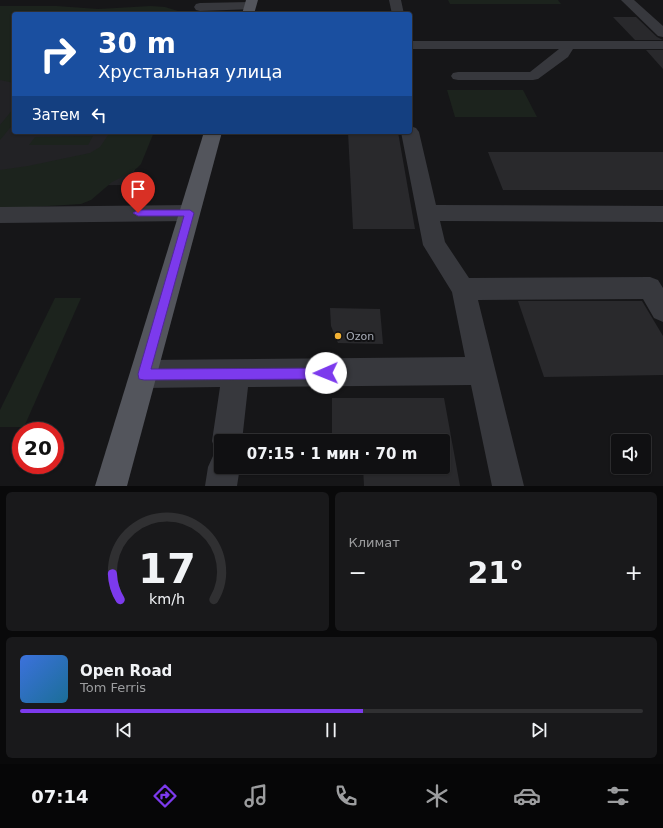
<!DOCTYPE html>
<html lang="ru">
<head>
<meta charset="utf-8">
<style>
	:root { --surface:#101012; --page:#19191b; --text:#f1f3f6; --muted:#9c9d9f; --line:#303032; --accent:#7c3aed }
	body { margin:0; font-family:"DejaVu Sans",sans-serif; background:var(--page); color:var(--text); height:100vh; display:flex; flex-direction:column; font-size:15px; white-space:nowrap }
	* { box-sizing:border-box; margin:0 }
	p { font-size:13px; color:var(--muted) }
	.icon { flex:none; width:22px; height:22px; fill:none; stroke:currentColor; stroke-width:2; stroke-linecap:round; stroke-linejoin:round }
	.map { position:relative; height:486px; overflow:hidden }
	.sheet { display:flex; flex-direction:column; gap:6px; padding:6px; background:#09090a; flex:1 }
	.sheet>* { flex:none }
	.top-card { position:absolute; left:12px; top:12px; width:400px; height:122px; border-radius:4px; box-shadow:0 1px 3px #0004,0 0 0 1px var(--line); background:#1a4fa0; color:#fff; overflow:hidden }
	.buttons { position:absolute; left:611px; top:434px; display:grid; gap:8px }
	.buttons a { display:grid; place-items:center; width:40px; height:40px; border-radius:4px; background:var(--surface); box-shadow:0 1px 3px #0004,0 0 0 1px var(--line); font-size:20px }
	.speed { position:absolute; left:12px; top:422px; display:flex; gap:8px; font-size:20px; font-weight:700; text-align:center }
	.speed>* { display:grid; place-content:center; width:52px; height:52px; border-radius:50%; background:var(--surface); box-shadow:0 1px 3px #0004,0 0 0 1px var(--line); line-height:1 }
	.speed .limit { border:6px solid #d22; background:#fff; color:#111 }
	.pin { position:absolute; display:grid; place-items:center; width:34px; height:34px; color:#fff; margin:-41px -17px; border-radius:50% 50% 50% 0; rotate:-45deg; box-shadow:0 0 4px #0007 }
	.pin .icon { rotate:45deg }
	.me { position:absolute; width:44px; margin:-22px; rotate:269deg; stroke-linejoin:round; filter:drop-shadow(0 0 3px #0008) }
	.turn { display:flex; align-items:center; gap:14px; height:84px; padding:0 20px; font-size:18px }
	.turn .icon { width:52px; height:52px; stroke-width:2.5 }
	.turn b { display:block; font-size:28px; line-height:34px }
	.then { display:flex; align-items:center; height:38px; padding:0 20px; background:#0003; gap:8px; font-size:15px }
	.big { font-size:30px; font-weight:600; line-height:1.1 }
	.sheet .tile { flex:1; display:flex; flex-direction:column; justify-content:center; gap:6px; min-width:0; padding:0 14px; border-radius:6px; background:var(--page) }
	.sheet .dial { align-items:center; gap:0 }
	.dial svg { height:104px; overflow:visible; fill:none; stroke:var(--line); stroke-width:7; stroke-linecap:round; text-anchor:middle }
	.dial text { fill:var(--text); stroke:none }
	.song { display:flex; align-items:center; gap:12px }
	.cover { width:48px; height:48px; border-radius:6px; background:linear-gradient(135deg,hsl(220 70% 55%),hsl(200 70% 35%)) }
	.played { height:4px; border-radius:2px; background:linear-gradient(90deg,var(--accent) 55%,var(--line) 55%) }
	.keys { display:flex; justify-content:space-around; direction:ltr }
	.heat { display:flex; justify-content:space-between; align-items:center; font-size:22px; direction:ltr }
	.sheet .tiles { flex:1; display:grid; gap:6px; grid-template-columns:1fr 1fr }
	.tile:last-child { grid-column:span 2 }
	.trip { position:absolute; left:214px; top:434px; width:236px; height:40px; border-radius:4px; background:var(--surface); box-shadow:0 1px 3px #0004,0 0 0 1px var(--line); font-weight:600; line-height:40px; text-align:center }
	.menu { display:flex; height:64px; justify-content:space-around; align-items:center; background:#060607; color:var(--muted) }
	.menu .icon { width:28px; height:28px }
	.menu .current { color:var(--accent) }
	.menu b { font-size:18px; color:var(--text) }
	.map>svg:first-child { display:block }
</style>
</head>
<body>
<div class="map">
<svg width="663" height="486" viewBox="0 0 663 486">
	<rect width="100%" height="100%" fill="#161618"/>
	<!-- built -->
	<polygon fill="#222225" points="0,15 14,15 14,132 152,132 128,185 0,186"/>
	<!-- green -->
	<g fill="#1c231d">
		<polygon points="448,0 558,0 561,4 450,4"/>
		<polygon points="0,6 57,6 98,9 151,6 165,7 178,11 201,11 206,14 14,14 14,83 0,80"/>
		<polygon points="447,90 523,90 537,117 455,117"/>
		<polygon points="14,108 14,123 0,140 0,125"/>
		<polygon points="110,132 154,132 141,164 137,168 130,173 112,182 91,200 81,204 0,209 0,170 28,166 90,153 100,147"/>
		<polygon points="93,136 88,145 29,145 35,137"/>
		<polygon points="55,298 81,298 24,427 0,427 0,410"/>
	</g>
	<!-- building -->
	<g fill="#29292c">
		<polygon points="613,17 636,17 657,37 663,40 635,40"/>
		<polygon points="646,50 663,50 663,69"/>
		<polygon points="348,132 398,132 415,229 353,229"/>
		<polygon points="488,152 663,152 663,190 503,190"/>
		<polygon points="518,301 642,301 663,336 663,375 544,377"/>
		<polygon points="330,308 380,309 383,344 338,343 331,326"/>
		<polygon points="332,398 444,398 460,486 364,486 363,467 443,467 443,441 332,441"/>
	</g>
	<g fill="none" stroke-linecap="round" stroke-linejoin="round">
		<!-- minor -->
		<g fill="#37383d" fill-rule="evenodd">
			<polygon points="389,0 401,0 404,14 392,14"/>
			<polygon points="621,0 634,0 663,26 663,37 658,36"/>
			<polygon points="250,2 254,3 256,6 254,9 200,11 196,10 194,7 196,4 200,3"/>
			<polygon points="410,41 663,41 663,49 573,49 568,57 538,79 533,80 458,80 453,79 451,76 453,73 458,72 530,72 559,49 410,49"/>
			<polygon points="410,126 416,128 419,132 436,205 663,206 663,222 440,221 445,242 469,278 650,277 658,280 663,288 663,322 654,318 643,299 478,300 524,486 492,486 471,385 248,387 242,441 221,441 221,467 240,467 237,486 205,486 208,467 213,456 219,453 216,452 212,441 220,387 144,388 134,384 130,374 134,364 144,360 465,357 452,292 423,245 401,132 410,132"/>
			<polygon points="190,205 197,207 200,213 197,219 190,221 0,223 0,207"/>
		</g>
		<!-- major -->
		<g fill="#53555c" fill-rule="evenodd">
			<polygon points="246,0 258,0 254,14 242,14"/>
			<polygon points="204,132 222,132 127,486 95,486"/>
		</g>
	</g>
	<!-- route -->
	<polygon fill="#7c3aed" stroke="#51269a" points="138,210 190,210 194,213 151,369 326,368 330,369 332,373 330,377 326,379 144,380 139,379 138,374 184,216 138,216 133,213"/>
	<!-- markers -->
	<circle fill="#f2b134" stroke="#111113" stroke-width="1.5" cx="338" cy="336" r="4"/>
	<g text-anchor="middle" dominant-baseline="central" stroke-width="4" stroke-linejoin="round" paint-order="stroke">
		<!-- poi labels -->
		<g font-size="11" fill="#a8adb8" stroke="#111113" text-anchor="start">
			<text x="346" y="336">Ozon</text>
		</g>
	</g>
</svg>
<div class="buttons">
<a><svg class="icon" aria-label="sound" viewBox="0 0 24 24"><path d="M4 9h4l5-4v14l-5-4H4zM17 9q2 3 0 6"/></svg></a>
</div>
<div class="speed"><div class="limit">20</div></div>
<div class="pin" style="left:138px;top:213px;background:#d93025"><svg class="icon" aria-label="arrive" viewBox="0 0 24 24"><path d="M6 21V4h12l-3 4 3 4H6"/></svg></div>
<svg class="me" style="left:326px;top:373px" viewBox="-20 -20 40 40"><circle r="19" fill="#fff"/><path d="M0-13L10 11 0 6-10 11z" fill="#7c3aed"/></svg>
<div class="trip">07:15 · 1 мин · 70 m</div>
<div class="top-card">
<div class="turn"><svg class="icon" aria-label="right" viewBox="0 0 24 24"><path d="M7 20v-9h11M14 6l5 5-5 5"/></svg><div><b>30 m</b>Хрустальная улица</div></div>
<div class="then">Затем<svg class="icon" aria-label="left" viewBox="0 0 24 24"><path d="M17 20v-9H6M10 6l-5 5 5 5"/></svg></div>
</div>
</div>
<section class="sheet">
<div class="tiles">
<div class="tile dial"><svg viewBox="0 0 100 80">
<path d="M14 69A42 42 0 1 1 86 69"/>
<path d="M14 69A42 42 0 0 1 8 49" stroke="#7c3aed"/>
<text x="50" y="56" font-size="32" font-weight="700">17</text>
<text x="50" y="72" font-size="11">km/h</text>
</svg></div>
<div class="tile"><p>Климат</p>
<div class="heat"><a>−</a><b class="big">21°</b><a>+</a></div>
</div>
<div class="tile">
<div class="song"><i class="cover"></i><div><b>Open Road</b><p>Tom Ferris</p></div></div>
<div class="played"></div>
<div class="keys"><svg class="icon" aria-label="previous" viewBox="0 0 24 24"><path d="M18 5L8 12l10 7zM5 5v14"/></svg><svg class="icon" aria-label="pause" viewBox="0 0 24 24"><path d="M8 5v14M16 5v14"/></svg><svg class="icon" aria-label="next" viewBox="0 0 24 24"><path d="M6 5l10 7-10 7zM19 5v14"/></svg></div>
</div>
</div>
</section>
<nav class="menu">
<b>07:14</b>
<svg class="icon current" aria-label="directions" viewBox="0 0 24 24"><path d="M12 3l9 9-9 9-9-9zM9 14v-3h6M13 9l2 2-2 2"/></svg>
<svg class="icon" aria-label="music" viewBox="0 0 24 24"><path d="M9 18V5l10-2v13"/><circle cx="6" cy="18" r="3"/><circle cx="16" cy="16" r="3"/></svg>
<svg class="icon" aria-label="phone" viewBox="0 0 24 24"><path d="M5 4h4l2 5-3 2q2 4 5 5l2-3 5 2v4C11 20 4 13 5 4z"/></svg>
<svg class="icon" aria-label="climate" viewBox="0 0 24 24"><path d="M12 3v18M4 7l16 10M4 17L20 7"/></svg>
<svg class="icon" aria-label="car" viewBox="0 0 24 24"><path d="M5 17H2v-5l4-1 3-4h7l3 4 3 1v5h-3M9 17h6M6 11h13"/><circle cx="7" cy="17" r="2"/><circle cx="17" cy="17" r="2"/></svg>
<svg class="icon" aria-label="filters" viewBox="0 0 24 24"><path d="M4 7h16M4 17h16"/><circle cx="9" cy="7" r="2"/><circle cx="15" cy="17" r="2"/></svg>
</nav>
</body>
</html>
